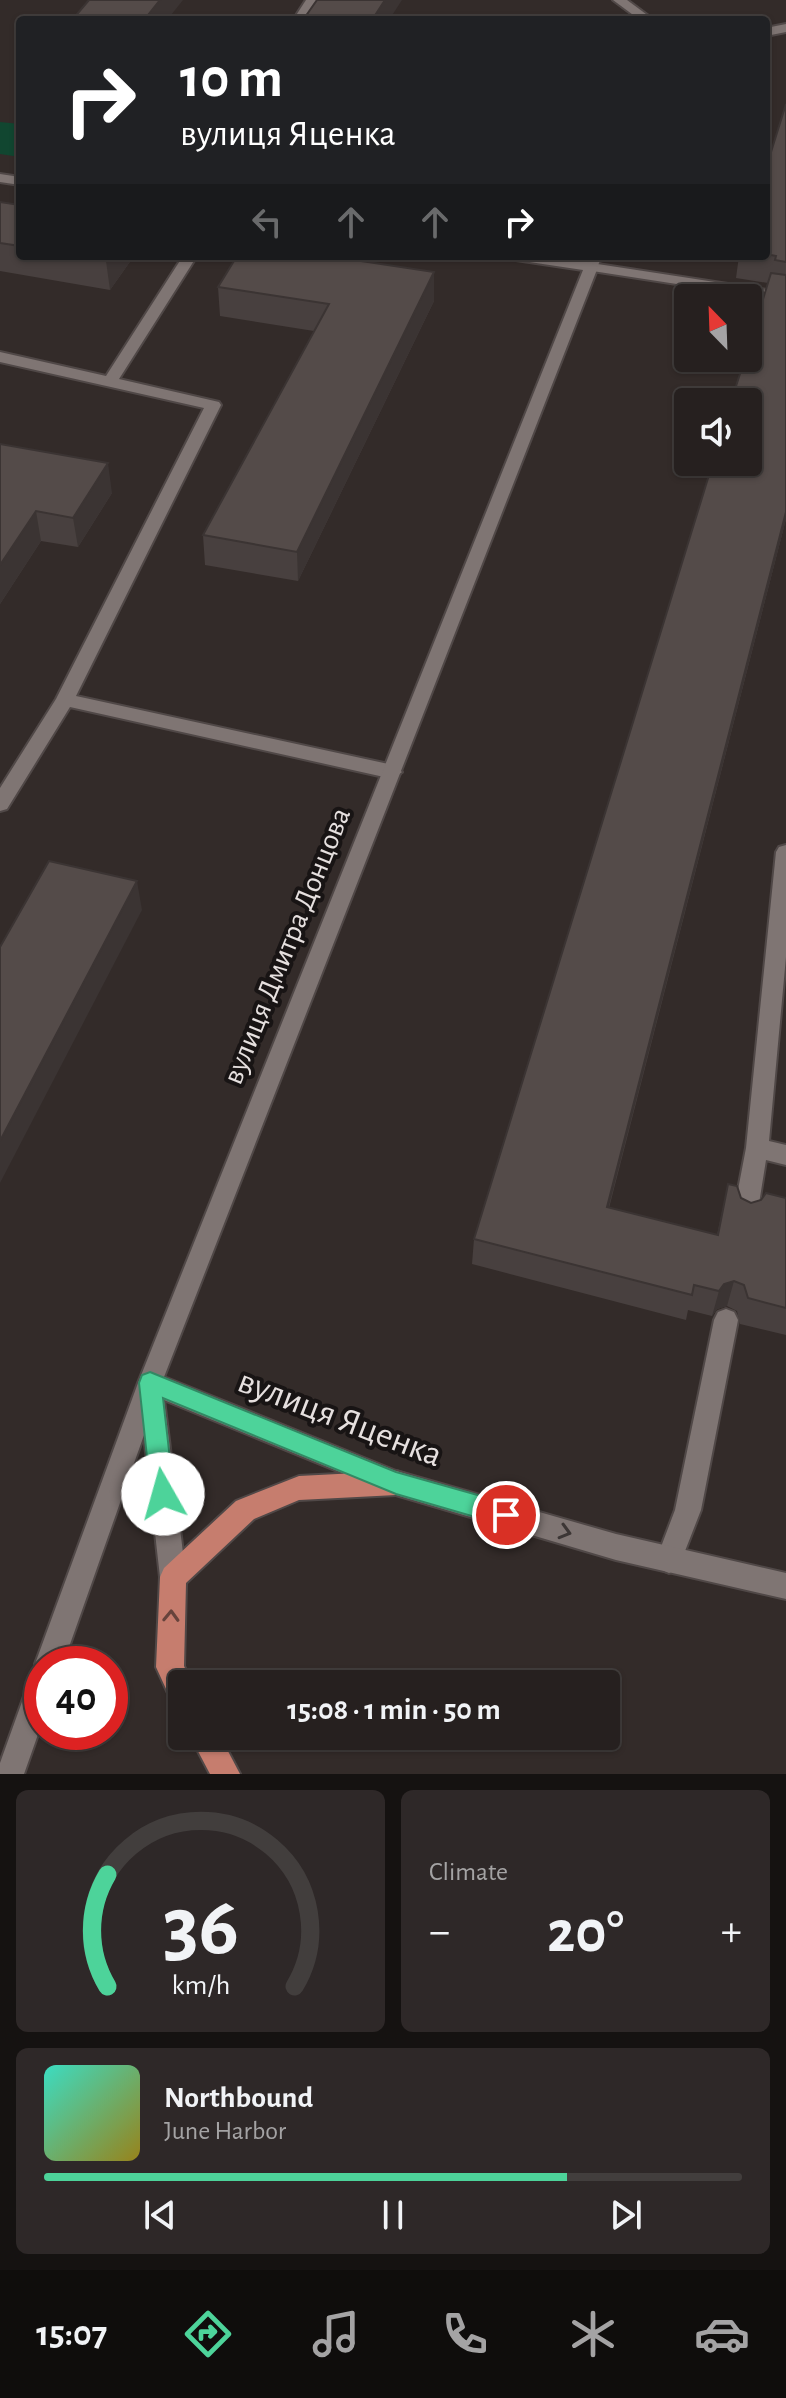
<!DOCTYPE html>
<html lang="en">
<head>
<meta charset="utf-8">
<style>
	:root { --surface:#26201f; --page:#2e2828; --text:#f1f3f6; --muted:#a4a3a4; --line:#423e3d; --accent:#4dd39a }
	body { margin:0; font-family:"Alegreya Sans",sans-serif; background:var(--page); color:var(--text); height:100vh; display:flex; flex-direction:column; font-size:30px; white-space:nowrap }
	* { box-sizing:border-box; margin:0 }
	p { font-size:26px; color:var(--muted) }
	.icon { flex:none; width:44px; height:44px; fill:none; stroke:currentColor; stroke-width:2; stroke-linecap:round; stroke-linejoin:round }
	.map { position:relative; height:1774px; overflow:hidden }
	.drawer { display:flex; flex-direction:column; gap:16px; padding:16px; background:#151211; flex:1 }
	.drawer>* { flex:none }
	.hud { position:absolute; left:16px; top:16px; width:754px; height:244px; border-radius:8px; box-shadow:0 2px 6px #0004,0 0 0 2px var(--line); background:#202124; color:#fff; overflow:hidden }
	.needle { width:52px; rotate:337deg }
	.fabs { position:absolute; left:674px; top:284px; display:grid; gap:16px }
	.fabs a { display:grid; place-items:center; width:88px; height:88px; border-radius:8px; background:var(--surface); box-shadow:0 2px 6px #0004,0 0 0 2px var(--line); font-size:40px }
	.speed { position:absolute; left:24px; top:1646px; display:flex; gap:16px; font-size:40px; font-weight:700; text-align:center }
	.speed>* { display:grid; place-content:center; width:104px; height:104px; border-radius:50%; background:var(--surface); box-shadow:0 2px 6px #0004,0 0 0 2px var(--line); line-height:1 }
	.speed .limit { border:12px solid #d22; background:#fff; color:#111 }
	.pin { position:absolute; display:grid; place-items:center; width:68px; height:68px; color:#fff; margin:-34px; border:4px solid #fff; border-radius:50%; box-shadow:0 2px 8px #0007 }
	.me { position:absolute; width:88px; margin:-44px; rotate:353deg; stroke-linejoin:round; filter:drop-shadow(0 0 6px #0008) }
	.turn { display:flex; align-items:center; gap:28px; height:168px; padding:0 32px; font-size:36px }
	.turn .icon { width:104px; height:104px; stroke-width:2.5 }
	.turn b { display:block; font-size:56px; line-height:68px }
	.lanes { display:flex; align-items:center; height:76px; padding:0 32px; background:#0003; justify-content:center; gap:40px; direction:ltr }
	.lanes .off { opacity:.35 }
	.big { font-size:60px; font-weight:700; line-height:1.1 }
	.drawer .tile { flex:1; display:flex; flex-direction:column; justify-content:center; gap:12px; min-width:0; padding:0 28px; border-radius:12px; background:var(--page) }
	.drawer .dial { align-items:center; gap:0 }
	.dial svg { height:208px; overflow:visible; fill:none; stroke:var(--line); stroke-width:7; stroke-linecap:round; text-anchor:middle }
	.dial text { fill:var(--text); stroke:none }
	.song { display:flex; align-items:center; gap:24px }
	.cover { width:96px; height:96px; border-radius:12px; background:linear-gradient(135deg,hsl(170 70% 55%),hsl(50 70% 35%)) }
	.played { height:8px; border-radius:4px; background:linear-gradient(90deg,var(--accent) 75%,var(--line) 75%) }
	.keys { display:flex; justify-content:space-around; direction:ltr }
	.heat { display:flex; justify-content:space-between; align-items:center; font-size:44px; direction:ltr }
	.drawer .tiles { flex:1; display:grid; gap:16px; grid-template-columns:1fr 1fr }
	.tile:last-child { grid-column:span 2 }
	.trip { position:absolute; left:168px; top:1670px; width:452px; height:80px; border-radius:8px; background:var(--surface); box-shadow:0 2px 6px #0004,0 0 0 2px var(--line); font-weight:700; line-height:80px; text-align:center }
	.dock { display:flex; height:128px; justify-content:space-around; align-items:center; background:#0f0d0c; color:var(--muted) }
	.dock .icon { width:56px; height:56px }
	.dock .current { color:var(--accent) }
	.dock b { font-size:36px; color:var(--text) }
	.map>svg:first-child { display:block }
</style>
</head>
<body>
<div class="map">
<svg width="786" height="1774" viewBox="0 0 786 1774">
	<rect width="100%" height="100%" fill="#332b29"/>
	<!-- green -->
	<polygon fill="#114630" points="0,122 20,124 20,157 0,154"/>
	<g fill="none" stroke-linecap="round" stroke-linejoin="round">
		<!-- service casing -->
		<g stroke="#504847" stroke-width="4">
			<g id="service">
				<polygon points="306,0 318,0 305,20 293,20"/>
				<polygon points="183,256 197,256 119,379 219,402 221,405 76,696 393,765 402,772 393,779 70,707 7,809 0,811 0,788 56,699 204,408 0,362 0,352 106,376"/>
				<polygon points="591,263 786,293 786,301 586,270 586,264"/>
				<polygon points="786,845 786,957 769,1141 786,1145 786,1165 766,1160 757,1216 753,1223 745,1226 737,1223 733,1216 746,1148 776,852 779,847"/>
				<polygon points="726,1309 734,1312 738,1320 701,1510 678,1569 669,1573 660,1569 656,1560 675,1510 714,1320 718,1312"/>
			</g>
		</g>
		<!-- minor casing -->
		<g stroke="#504847" stroke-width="4">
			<g id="minor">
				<polygon points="613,0 627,0 654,20 640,20"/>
				<polygon points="786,24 786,32 766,36 766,28"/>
				<polygon points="588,256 602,256 596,270 586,270 584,267"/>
			</g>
		</g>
		<!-- tertiary casing -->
		<g stroke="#504847" stroke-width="4">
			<g id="tertiary">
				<polygon points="0,174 20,177 20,185 0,182"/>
				<path d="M509,256C531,256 581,254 598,267L164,1377L396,1471L616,1534L786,1573V1599L616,1560L396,1495L164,1400L186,1577L182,1586L173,1590L164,1586L160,1577L144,1435L63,1664H42V1723L24,1774H0V1763L32,1674L39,1672L35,1664L138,1383L583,270L516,260Z"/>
			</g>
		</g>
		<!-- primary casing -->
		<g stroke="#504847" stroke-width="4">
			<g id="primary">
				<polygon points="396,1471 405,1474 409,1483 405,1492 396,1495 299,1500 254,1519 186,1583 184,1666 192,1684 182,1684 182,1706 172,1702 156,1667 160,1577 164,1568 236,1501 299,1476"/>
				<polygon points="190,1736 220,1736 240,1774 210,1774"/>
			</g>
		</g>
		<!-- service -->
		<use href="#service" fill="#7f7573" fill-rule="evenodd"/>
		<!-- minor -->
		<use href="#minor" fill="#7f7573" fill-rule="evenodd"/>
		<!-- tertiary -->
		<use href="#tertiary" fill="#7f7573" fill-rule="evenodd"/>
		<!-- primary -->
		<use href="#primary" fill="#c67d6e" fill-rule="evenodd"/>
	</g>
	<!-- wall -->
	<g fill="#48403f">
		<polygon points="786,104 786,519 609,1208 717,1235 728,1184 741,1198 751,1203 786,1198 786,1335 740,1324 737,1311 727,1306 717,1309 712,1316 688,1310 686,1320 472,1264 474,1239 768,283 736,278 739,256 766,256 766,168"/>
		<polygon points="0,202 20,205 20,256 134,256 110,290 0,271"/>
		<polygon points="434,272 434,301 298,581 205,565 203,535 314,331 220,316 218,287"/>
		<polygon points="0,444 112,493 78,547 41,541 0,604"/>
	</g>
	<!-- shaded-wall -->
	<g fill="#3b3433">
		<polygon points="160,0 183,0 167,20 144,20"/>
		<polygon points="385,0 402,0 389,20 372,20"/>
		<polygon points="110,256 134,256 110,290 106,261"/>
		<polygon points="434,272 434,301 298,581 297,552"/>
		<polygon points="108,463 112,493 78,547 73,518"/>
		<polygon points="36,511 41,541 0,604 0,565"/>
		<polygon points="786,512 786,519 602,1233 607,1207"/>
		<polygon points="137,881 142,910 0,1183 0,1141"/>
		<polygon points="734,1281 727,1306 717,1309 712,1316 719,1291 724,1284"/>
	</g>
	<!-- building -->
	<g fill="#544b49" stroke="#3b3433" stroke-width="2">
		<polygon points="89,0 160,0 144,20 72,20"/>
		<polygon points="317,0 385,0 372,20 303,20"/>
		<polygon points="786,104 786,262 775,260 776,256 766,254 766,168"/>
		<polygon points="0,202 20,205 20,246 0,243"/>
		<polygon points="77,256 110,256 106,261"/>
		<polygon points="237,256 328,256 434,272 297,552 203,535 329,304 218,287"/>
		<polygon points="771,273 786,275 786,512 607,1207 718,1235 728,1184 737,1186 741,1198 751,1203 761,1200 766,1193 786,1198 786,1308 748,1298 744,1285 734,1281 724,1284 719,1291 694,1285 692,1295 474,1239 713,462 748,462 748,402 731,402 745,358 748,358 748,348"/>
		<polygon points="0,444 108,463 73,518 36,511 0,565"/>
		<polygon points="49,861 137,881 0,1141 0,947"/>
	</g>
	<!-- one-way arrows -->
	<defs><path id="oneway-chevron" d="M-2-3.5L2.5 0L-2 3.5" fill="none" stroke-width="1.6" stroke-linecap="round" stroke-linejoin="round" transform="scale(2)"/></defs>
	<use stroke="#3c3635" href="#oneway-chevron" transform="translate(565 1532) rotate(16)"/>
	<use stroke="#66433c" href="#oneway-chevron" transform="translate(171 1616) rotate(-88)"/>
	<!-- route -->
	<polygon fill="#4dd39a" stroke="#328964" stroke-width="2" points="150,1372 396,1472 506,1503 514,1507 518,1515 514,1523 506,1526 396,1494 163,1398 174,1494 171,1502 163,1505 155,1502 151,1494 139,1383 142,1375"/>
	<g text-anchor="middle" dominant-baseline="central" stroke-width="8" stroke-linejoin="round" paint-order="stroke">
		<!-- street labels -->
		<g font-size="30" fill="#e6e0df" stroke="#181414">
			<text transform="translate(287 946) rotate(-68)">вулиця Дмитра Донцова</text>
		</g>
		<!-- near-street labels -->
		<g font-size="36" fill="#e6e0df" stroke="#181414">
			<text transform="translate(340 1418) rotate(21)">вулиця Яценка</text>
		</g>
	</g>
</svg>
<div class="fabs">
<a><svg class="needle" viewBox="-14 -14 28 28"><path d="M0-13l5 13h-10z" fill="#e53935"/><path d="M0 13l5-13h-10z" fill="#a4a3a4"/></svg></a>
<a><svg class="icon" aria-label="sound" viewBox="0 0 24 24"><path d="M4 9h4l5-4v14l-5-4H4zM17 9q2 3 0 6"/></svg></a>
</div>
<div class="speed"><div class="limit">40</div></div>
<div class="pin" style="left:506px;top:1515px;background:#d93025"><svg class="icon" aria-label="arrive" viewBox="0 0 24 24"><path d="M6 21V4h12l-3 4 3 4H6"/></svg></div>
<svg class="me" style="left:163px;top:1494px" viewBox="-20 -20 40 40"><circle r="19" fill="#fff"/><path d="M0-13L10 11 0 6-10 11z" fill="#4dd39a"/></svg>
<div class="trip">15:08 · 1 min · 50 m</div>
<div class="hud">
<div class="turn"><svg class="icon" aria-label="right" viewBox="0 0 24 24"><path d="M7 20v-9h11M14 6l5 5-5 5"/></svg><div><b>10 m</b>вулиця Яценка</div></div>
<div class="lanes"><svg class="icon off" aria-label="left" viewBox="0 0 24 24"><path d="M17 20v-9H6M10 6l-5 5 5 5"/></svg><svg class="icon off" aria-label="ahead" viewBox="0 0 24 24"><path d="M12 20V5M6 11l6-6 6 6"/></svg><svg class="icon off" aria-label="ahead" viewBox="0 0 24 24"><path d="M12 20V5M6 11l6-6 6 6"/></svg><svg class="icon" aria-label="right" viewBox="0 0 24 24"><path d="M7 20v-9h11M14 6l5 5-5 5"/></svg></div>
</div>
</div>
<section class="drawer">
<div class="tiles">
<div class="tile dial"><svg viewBox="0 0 100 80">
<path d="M14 69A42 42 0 1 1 86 69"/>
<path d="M14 69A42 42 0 0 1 14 26" stroke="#4dd39a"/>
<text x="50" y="56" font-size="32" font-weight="700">36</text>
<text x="50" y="72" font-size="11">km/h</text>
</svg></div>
<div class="tile"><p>Climate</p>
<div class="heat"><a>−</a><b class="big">20°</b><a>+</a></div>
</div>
<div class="tile">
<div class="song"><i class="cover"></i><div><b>Northbound</b><p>June Harbor</p></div></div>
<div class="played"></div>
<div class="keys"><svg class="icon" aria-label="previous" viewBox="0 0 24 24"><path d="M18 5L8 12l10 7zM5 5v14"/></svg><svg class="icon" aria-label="pause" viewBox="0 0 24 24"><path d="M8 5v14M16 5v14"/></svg><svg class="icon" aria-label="next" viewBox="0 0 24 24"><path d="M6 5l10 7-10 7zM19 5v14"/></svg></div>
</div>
</div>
</section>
<nav class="dock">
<b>15:07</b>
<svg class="icon current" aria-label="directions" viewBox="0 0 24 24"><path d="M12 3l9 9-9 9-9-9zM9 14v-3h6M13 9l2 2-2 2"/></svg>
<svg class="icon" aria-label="music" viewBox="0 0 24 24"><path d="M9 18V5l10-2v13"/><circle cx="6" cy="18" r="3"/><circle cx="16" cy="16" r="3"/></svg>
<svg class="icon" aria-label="phone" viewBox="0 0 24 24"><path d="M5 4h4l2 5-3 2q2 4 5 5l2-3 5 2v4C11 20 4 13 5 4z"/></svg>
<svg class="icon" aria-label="climate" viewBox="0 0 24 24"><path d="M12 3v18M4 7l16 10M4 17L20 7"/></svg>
<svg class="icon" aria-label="car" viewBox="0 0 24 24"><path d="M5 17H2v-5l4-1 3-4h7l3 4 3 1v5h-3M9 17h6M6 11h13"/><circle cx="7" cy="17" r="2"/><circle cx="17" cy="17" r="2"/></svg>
</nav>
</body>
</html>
